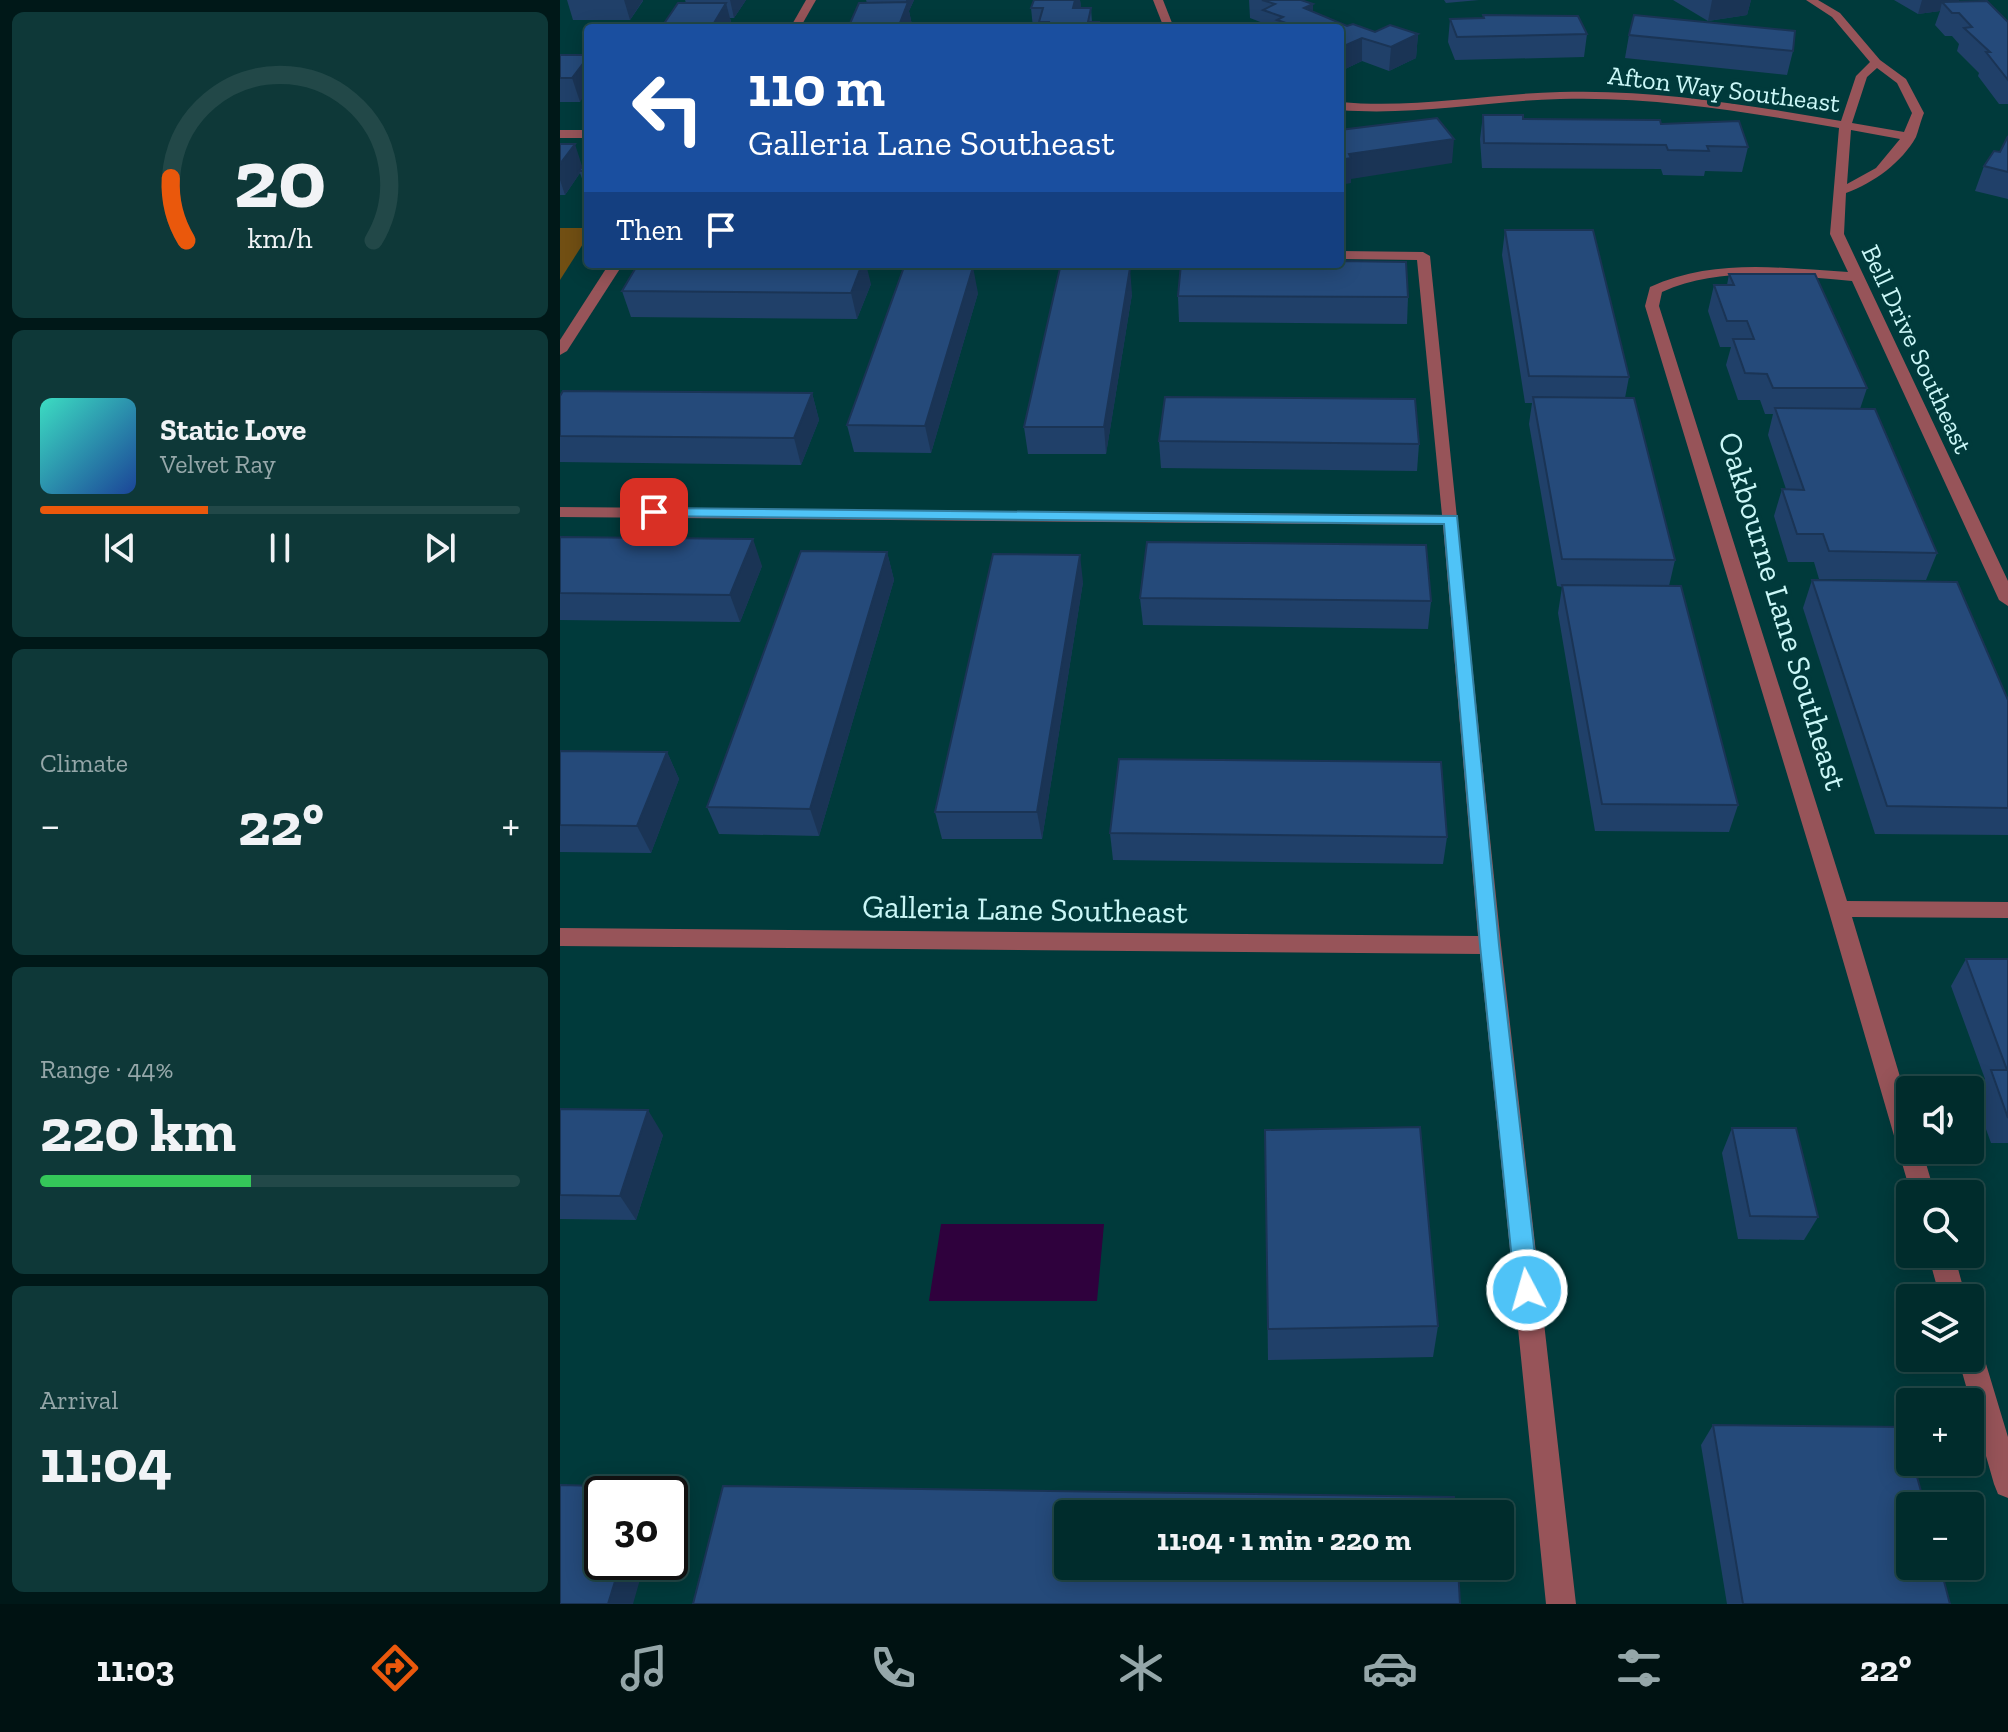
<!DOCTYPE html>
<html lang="en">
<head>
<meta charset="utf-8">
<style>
	:root { --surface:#002c2c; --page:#0e3838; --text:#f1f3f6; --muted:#95a7a9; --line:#224848; --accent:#ea580c }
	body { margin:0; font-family:"Zilla Slab",serif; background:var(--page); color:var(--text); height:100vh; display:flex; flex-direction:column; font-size:30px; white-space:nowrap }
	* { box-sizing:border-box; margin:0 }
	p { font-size:26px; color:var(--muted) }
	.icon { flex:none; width:44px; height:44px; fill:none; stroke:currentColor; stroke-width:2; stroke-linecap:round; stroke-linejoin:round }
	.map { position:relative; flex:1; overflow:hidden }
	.side { display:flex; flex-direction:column; gap:12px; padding:12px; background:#001818; width:560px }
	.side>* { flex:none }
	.top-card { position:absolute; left:24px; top:24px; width:760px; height:244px; border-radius:8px; box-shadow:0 4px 20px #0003,0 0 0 2px var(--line); background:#1a4fa0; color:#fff; overflow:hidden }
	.buttons { position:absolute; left:1336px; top:1076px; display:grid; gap:16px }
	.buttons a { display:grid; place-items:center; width:88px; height:88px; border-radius:8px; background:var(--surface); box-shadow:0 4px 20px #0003,0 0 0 2px var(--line); font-size:40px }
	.speed { position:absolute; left:24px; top:1476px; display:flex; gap:16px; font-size:40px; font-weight:700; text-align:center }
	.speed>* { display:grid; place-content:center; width:104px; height:104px; border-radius:50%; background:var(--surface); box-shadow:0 4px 20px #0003,0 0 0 2px var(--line); line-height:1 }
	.speed .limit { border:4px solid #111; border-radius:12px; background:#fff; color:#111 }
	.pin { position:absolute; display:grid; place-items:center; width:68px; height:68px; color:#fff; margin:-34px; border-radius:16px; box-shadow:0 4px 12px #0006 }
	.me { position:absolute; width:88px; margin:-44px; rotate:354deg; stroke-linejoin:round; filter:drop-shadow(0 0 6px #0008) }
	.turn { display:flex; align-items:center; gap:28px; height:168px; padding:0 32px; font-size:36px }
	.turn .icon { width:104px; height:104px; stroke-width:2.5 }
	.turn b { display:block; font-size:56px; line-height:68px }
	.then { display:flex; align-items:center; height:76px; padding:0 32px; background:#0003; gap:16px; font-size:30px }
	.big { font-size:60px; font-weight:800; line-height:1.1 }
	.side .tile { flex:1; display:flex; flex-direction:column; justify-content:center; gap:12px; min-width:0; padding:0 28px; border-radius:12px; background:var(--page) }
	.side .dial { align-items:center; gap:0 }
	.dial svg { height:208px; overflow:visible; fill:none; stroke:var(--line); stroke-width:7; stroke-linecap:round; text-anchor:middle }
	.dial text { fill:var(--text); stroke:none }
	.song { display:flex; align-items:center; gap:24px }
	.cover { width:96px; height:96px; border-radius:12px; background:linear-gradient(135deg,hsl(170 70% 55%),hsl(220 70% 35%)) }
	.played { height:8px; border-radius:4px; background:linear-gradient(90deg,var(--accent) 35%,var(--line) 35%) }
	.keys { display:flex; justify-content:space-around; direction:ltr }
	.heat { display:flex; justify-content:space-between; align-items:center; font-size:44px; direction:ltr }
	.charge { height:12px; border-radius:6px; background:linear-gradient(90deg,#34c759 44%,var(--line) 0) }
	.trip { position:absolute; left:494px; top:1500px; width:460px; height:80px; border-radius:8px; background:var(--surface); box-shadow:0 4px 20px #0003,0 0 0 2px var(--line); font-weight:800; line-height:80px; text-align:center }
	.tabs { display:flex; height:128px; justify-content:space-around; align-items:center; background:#001212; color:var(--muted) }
	.tabs .icon { width:56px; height:56px }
	.tabs .current { color:var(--accent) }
	.tabs b { font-size:36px; color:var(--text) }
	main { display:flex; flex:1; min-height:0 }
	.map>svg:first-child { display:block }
</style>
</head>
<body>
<main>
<section class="side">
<div class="tile dial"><svg viewBox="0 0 100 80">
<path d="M14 69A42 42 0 1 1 86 69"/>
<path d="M14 69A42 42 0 0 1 8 45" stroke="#ea580c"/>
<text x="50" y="56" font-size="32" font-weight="700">20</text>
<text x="50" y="72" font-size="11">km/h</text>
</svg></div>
<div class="tile">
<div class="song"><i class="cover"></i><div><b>Static Love</b><p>Velvet Ray</p></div></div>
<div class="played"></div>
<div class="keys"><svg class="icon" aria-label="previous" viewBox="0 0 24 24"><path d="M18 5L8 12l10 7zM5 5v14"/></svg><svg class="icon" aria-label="pause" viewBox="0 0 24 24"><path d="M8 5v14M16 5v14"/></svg><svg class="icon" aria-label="next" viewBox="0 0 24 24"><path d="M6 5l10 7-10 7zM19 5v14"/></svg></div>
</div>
<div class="tile"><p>Climate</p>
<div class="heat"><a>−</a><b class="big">22°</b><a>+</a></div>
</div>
<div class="tile"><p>Range · 44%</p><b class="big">220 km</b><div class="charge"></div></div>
<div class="tile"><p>Arrival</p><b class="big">11:04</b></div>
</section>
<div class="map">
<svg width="1448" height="1604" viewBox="0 0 1448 1604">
	<rect width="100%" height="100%" fill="#003a3b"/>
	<!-- green -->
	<polygon fill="#714f13" points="0,228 28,228 28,236 0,280"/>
	<!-- water -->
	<polygon fill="#2f013d" points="381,1224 544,1224 537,1301 369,1301"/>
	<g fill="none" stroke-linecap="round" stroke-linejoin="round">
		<!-- street -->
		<g fill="#975459" fill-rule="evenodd">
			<polygon points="246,0 256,0 240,28 230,28"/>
			<polygon points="593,0 603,0 614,28 604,28"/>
			<path d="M1246,0H1258L1280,13L1320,60L1346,79L1364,113C1361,120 1358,132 1356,137C1342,162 1314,183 1286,193L1284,234L1448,581V606L1439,600L1292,281C1228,276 1162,265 1102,292L1099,306L1287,901L1448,902V918L1292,917L1350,1110V1150H1362L1375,1194H1351L1268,909L1085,306L1090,287C1154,258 1220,268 1288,272L1270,234L1279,128C1187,112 1093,96 1000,99C926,101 854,116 780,110V102C854,109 926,94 1000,92C1094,89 1188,105 1281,121L1296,76L1310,62L1272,17ZM1317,68L1337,83L1352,113L1344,132L1292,123L1307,77ZM1291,130L1340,139L1316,168L1287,184Z"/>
			<rect x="0" y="130" width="28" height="8"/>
			<polygon points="780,251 863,252 870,256 941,945 1016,1604 986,1604 920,954 0,946 0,928 918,936 883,525 0,517 0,507 882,515 857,260 780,259"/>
			<polygon points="49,264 63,264 7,351 0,355 0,340"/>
			<polygon points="1368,1254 1394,1254 1406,1298 1380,1298"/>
			<polygon points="1410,1341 1419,1345 1423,1354 1448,1437 1448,1498 1438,1494 1434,1484 1398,1358 1410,1358"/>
		</g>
	</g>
	<!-- wall -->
	<g fill="#204069">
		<polygon points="7,0 83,0 83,1 70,20 13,20"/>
		<polygon points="125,0 186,0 174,18 170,18 172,26 126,3"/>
		<polygon points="306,0 354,0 349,11 352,25 307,3"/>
		<polygon points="474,0 520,0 521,8 531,8 532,22 539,28 473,28 471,8"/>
		<polygon points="689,0 741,0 753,4 753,12 787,26 815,32 858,34 856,58 829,71 802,61 783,70 780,68 780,28 703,28 703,23 690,18"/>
		<polygon points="884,0 919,0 886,3"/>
		<polygon points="1113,0 1191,0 1187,15 1148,21"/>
		<polygon points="1334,0 1399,0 1398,2 1448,22 1448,104 1439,104 1418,76 1419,73 1397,51 1399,44 1392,36 1385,36 1375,25 1380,11 1358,14"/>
		<polygon points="923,15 1027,34 1024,57 895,60 888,42 890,19 923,18"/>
		<polygon points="1069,35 1233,51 1227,75 1065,58"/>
		<polygon points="0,55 28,55 20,102 0,102"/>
		<polygon points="923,115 963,119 1101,124 1188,147 1182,172 1145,171 1144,176 1103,175 1101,169 922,168 920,139"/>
		<polygon points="1448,136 1448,199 1415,191 1424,166 1440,152"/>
		<polygon points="0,144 23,167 28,159 28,195 20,173 5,195 0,195"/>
		<polygon points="945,230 1069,377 1065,398 1115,560 1109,586 1178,805 1169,832 1035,831 998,613 1002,587 997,586 969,424 972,403 965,403 942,255"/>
		<polygon points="1169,274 1307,388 1300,409 1377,553 1366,580 1259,579 1254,562 1228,562 1214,516 1222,489 1226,489 1208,435 1213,414 1205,414 1200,400 1178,400 1166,365 1171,347 1160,347 1148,311 1154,285 1167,285"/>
		<polygon points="311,284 297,319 71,317 62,291"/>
		<polygon points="418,293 371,453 294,452 287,425"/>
		<polygon points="572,294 546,454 468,454 464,427"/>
		<polygon points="618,296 848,297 847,324 619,322"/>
		<polygon points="252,393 259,420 241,465 0,462 0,396"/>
		<polygon points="599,441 859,444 857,471 601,468"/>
		<polygon points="0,537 202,566 180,622 0,620"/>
		<polygon points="327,552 334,580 259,836 159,834 147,807"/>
		<polygon points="1252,580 1448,700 1448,835 1315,834 1243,608"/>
		<polygon points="523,582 482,839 382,839 375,812"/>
		<polygon points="580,598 871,601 868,629 583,625"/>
		<polygon points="0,751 107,752 119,779 91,853 0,852"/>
		<polygon points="550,833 887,837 883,864 553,860"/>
		<polygon points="1406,959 1448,959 1448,1143 1431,1143 1414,1096 1425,1079 1391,986"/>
		<polygon points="0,1109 103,1135 76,1220 0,1219"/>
		<polygon points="1172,1128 1258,1217 1244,1240 1178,1239 1162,1153"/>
		<polygon points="705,1130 878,1326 873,1357 708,1360"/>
		<polygon points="1153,1425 1390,1604 1167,1604 1141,1445"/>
	</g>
	<!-- shaded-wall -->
	<g fill="#1a3455">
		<polygon points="64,0 83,0 70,20"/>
		<polygon points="170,0 186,0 174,18"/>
		<polygon points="346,0 354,0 349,11 352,25 351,28 338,28 347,6"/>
		<polygon points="515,0 520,0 521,7 516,28 513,8"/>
		<polygon points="1152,0 1191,0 1187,15 1148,21"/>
		<polygon points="1362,0 1399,0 1396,8 1382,2 1380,11 1358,14"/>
		<polygon points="166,3 172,26 171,28 151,28"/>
		<polygon points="753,4 753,27 744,8"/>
		<polygon points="858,34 856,58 829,71 831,47"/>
		<polygon points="802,38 802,61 783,70 784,46"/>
		<polygon points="28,57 28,91 20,102 12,78"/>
		<polygon points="894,139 892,163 791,179 791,183 780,185 780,160 789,154"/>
		<polygon points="15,144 23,169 19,171 20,173 5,195 0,180 0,164"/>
		<polygon points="302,264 306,264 311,284 297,319 291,293"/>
		<polygon points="413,267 418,293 371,453 365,426"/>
		<polygon points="570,268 572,294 546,454 544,427"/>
		<polygon points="252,393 259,420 241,465 234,438"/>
		<polygon points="193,539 202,566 180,622 170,595"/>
		<polygon points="327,552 334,580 259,836 250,809"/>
		<polygon points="520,555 523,582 482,839 477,812"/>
		<polygon points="107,752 119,779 91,853 77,826"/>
		<polygon points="88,1110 103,1135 76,1220 60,1196"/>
		<polygon points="82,1487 89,1494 80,1494"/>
		<polygon points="61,1562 85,1562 73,1604 48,1604"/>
	</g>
	<!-- building -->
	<g fill="#254a7a" stroke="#1a3455" stroke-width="2">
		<polygon points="474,0 515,0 513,8 531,8 528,22 539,22 537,28 488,28 489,22 479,22 483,8 471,8"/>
		<polygon points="702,0 741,0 753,4 744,8 787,26 793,24 815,32 830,25 858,34 831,47 802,38 784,46 780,45 780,28 741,28 717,20 723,17 703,10 715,4"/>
		<polygon points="1427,1 1448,22 1448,80 1426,52 1430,52 1404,28 1412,27 1399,13 1392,13 1382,2"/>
		<polygon points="348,2 338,28 288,28 299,3"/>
		<polygon points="118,3 166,3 151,28 101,28"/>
		<polygon points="923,15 1018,16 1027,34 897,37 890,19 924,18"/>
		<polygon points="1074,15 1235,31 1233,51 1069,35"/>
		<polygon points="0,55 28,55 28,57 12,78 0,78"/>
		<polygon points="923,115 963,115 963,119 1100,120 1101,124 1179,121 1188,147 1147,146 1149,151 1108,150 1106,145 924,143"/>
		<polygon points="877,118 894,139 789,154 791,158 780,160 780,130"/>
		<polygon points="1448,136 1448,172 1424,166 1434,151 1440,152"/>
		<polygon points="0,144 15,144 0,164"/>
		<polygon points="28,159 28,171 19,171"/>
		<polygon points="945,230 1033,230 1069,377 969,376"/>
		<polygon points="780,261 846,262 848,297 618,296 621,264 780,264"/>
		<polygon points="78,264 302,264 291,293 62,291"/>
		<polygon points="344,267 413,267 365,426 287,425"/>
		<polygon points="500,268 570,268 544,427 464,427"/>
		<polygon points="1169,274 1255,274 1307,388 1213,388 1207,374 1185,373 1173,339 1194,339 1187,321 1167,321 1154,285 1174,285"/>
		<polygon points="3,391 252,393 234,438 0,436 0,396"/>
		<polygon points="605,397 855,399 859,444 599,441"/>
		<polygon points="973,397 1074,398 1115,560 1002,559"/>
		<polygon points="1215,408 1315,409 1377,553 1269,551 1263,534 1237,534 1222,489 1244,490"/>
		<polygon points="0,537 193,539 170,595 0,593"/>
		<polygon points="587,542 866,545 871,601 580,598"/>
		<polygon points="241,551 327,552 250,809 147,807"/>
		<polygon points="433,554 520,555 477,812 375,812"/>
		<polygon points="1252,580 1397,582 1448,700 1448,808 1327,806"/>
		<polygon points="1002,585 1121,586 1178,805 1042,804"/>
		<polygon points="0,751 107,752 77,826 0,825"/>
		<polygon points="559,759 881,762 887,837 550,833"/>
		<polygon points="1406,959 1448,959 1448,1118 1431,1070 1447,1070"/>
		<polygon points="0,1109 88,1110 60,1196 0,1195"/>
		<polygon points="860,1127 878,1326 708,1329 705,1130"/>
		<polygon points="1172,1128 1236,1128 1258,1217 1190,1216"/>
		<polygon points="1153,1425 1345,1427 1350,1449 1350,1462 1353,1462 1365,1506 1350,1506 1350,1566 1380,1566 1390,1604 1183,1604"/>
		<polygon points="0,1485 82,1487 80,1494 42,1494 42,1562 61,1562 48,1604 0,1604"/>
		<polygon points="163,1486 894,1497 895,1514 508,1514 508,1566 898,1566 900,1604 133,1604"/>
	</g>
	<!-- route -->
	<polygon fill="#4fc3f7" stroke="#337fa1" stroke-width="2" points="94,508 897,516 939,945 979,1290 975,1298 967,1302 959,1298 955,1290 920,945 884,524 88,516 86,512"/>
	<g text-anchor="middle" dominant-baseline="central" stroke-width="8" stroke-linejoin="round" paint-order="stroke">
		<!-- far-street labels -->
		<g font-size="26" fill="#caf7f7" stroke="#003a3b">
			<text transform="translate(1164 89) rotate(7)">Afton Way Southeast</text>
			<text transform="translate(1357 349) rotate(65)">Bell Drive Southeast</text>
		</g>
		<!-- street labels -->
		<g font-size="32" fill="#caf7f7" stroke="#003a3b">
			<text transform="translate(1223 611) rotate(73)">Oakbourne Lane Southeast</text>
			<text transform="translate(465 909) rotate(1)">Galleria Lane Southeast</text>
		</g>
	</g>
</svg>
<div class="buttons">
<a><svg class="icon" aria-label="sound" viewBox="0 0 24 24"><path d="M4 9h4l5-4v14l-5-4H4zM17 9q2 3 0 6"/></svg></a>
<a><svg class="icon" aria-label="search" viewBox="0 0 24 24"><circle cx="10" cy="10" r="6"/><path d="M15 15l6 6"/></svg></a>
<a><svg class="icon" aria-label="layers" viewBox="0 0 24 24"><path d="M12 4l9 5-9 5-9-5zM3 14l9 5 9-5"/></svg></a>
<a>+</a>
<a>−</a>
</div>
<div class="speed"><div class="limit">30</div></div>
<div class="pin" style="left:94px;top:512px;background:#d93025"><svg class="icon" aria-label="arrive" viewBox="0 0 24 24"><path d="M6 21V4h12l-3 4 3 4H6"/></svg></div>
<svg class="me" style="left:967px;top:1290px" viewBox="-20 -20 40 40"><circle r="17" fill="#4fc3f7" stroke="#fff" stroke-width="3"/><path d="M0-11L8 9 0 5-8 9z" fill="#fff"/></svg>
<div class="trip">11:04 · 1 min · 220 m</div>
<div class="top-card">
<div class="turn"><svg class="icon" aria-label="left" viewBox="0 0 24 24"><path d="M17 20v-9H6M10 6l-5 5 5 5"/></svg><div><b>110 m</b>Galleria Lane Southeast</div></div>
<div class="then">Then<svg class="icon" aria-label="arrive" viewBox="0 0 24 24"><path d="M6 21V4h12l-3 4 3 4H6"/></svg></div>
</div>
</div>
</main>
<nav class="tabs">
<b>11:03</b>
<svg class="icon current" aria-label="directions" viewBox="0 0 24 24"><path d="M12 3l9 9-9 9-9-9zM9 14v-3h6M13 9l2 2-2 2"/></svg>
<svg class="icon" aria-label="music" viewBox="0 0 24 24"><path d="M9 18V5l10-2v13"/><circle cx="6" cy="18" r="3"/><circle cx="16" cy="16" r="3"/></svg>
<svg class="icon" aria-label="phone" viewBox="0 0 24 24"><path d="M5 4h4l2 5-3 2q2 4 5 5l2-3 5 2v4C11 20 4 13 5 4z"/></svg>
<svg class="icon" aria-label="climate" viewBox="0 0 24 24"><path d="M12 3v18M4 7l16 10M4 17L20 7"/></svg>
<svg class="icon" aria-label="car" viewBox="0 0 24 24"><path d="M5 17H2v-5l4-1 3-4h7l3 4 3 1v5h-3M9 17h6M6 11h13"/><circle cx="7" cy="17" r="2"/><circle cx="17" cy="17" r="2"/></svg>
<svg class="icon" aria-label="filters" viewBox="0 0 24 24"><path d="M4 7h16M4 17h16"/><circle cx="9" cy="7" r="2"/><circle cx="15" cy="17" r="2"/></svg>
<b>22°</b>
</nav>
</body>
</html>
